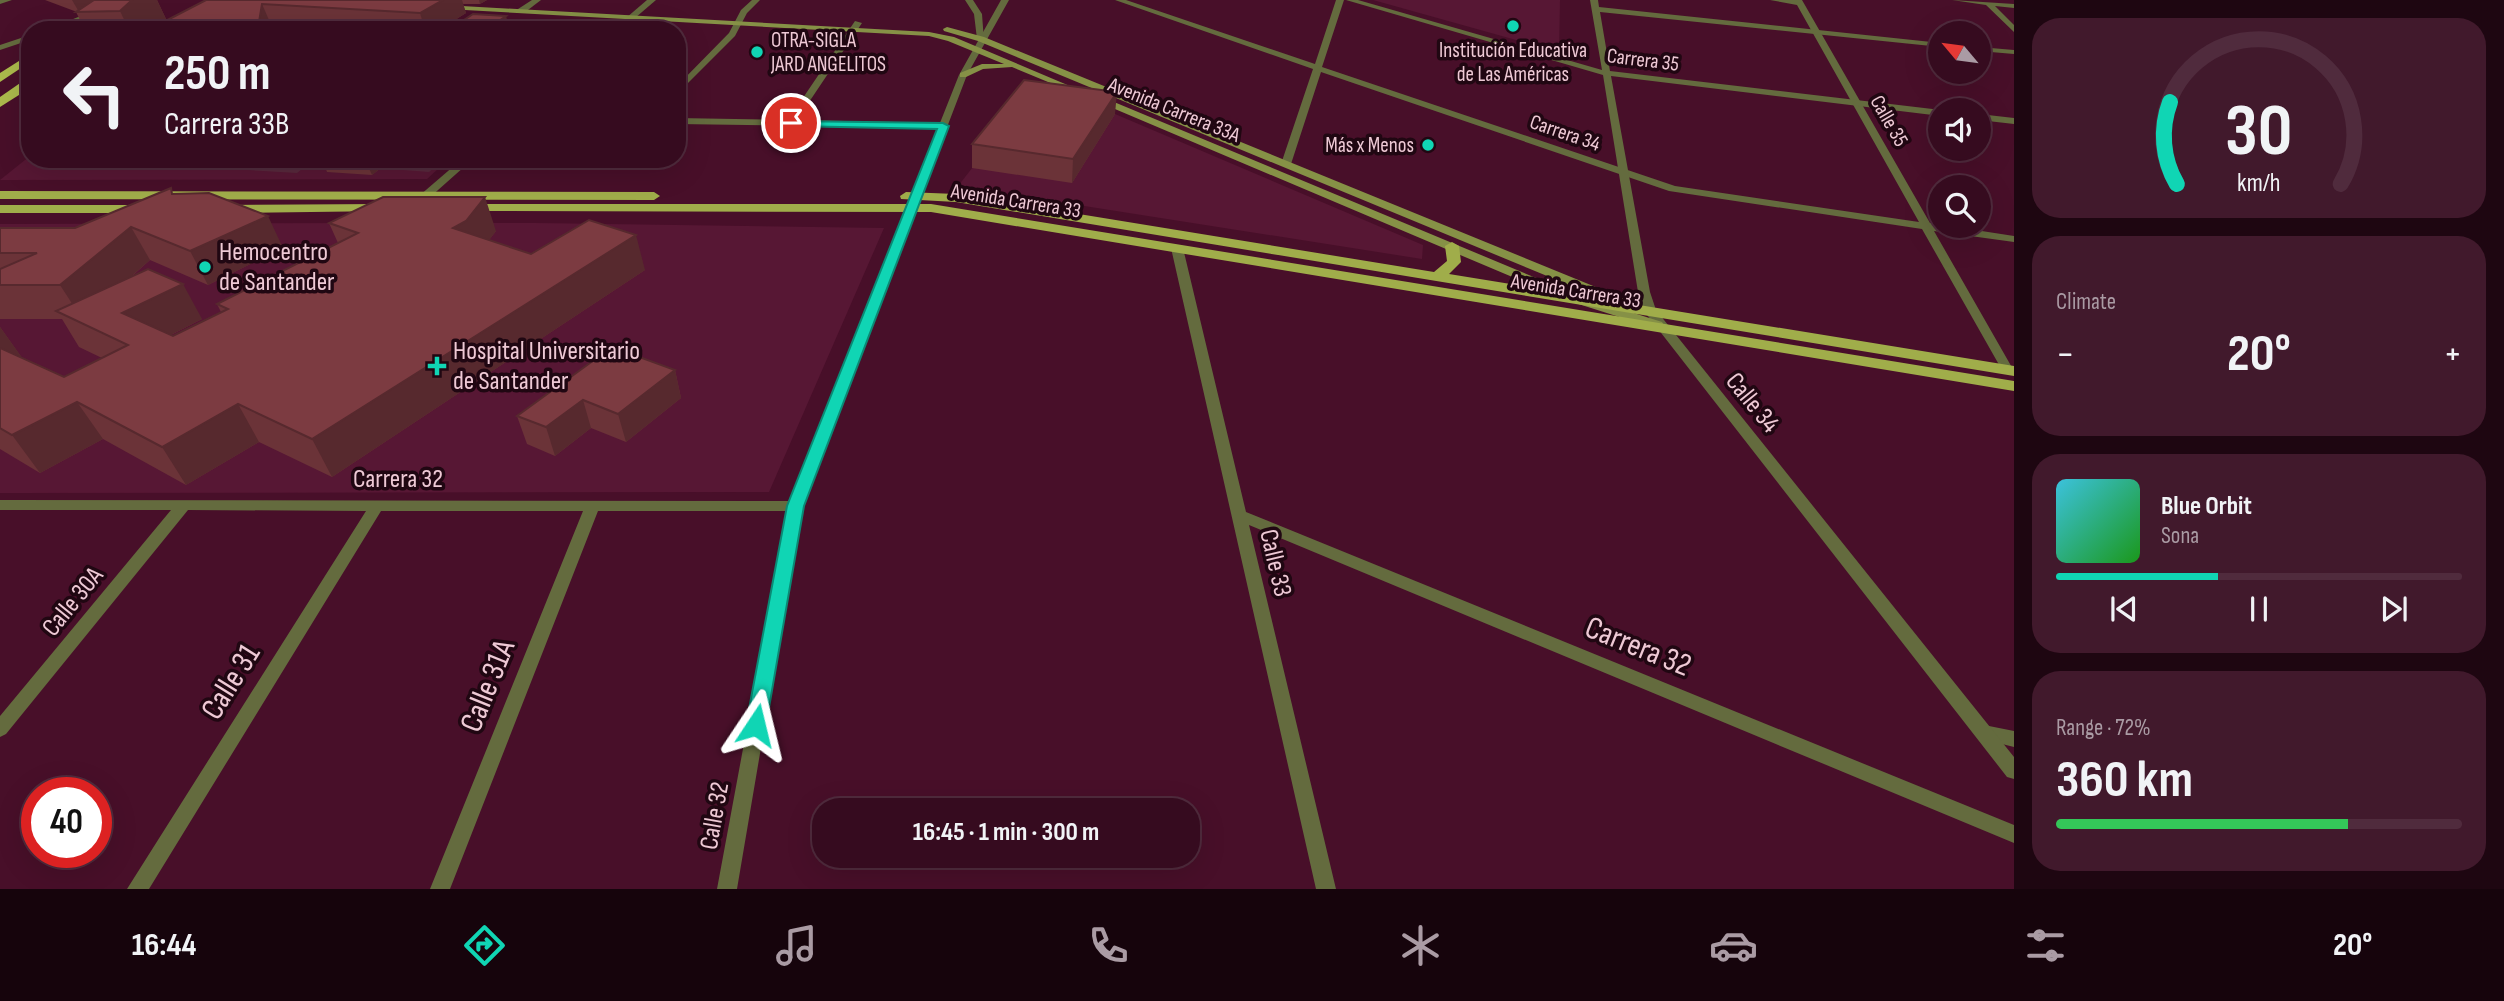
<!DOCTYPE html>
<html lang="en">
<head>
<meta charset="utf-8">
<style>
	:root { --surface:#360b1f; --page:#41192c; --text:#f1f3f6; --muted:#aa9ba4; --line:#502b3d; --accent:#10d5b4 }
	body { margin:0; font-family:"Sofia Sans Condensed",sans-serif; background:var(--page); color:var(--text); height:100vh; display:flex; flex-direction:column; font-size:26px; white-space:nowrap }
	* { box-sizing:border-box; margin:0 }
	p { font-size:23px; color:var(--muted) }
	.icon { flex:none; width:38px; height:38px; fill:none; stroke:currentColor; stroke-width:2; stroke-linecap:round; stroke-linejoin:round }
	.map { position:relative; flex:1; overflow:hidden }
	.side { display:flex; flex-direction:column; gap:18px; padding:18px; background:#1e0611; width:490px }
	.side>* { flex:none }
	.banner { position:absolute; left:21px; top:21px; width:665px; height:147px; border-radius:28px; box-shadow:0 7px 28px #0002,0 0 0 2px var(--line); background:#360b1f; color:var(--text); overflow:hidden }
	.needle { width:46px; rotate:299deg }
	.buttons { position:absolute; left:1928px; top:21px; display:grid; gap:14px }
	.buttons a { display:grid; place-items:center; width:63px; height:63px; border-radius:50%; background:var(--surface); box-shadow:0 7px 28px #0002,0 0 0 2px var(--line); font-size:35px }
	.speed { position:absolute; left:21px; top:777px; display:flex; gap:14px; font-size:35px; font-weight:700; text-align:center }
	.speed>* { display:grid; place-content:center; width:91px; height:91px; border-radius:50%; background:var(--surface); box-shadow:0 7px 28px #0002,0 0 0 2px var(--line); line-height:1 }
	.speed .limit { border:10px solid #d22; background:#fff; color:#111 }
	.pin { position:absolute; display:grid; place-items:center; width:60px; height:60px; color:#fff; margin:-30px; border:4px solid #fff; border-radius:50%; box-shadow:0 2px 7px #0007 }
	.me { position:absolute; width:77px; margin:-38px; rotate:10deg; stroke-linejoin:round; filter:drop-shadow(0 0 5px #0008) }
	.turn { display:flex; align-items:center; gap:24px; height:147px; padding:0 28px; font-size:32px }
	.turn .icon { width:91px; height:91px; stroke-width:2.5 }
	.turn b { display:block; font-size:49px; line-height:60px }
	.big { font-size:52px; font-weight:700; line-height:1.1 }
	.side .widget { flex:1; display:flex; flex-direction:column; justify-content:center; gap:10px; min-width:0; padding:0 24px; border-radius:28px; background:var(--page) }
	.side .dial { align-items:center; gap:0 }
	.dial svg { height:182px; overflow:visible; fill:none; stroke:var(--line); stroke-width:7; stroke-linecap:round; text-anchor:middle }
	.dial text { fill:var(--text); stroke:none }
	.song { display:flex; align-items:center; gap:21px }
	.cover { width:84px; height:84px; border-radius:10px; background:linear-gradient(135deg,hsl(190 70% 55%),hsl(120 70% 35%)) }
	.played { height:7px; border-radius:4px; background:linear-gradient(90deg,var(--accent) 40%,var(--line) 40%) }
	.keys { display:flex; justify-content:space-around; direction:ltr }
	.heat { display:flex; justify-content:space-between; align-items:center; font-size:38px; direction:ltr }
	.charge { height:10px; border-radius:5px; background:linear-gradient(90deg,#34c759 72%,var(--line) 0) }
	.trip { position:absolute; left:812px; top:798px; width:388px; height:70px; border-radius:28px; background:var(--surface); box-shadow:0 7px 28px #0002,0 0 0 2px var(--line); font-weight:700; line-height:70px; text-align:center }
	.tab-bar { display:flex; height:112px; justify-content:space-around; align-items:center; background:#16040c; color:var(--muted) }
	.tab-bar .icon { width:49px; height:49px }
	.tab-bar .selected { color:var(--accent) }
	.tab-bar b { font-size:32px; color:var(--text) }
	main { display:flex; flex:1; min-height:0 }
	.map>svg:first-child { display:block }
</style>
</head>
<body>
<main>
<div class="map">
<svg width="2014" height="889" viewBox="0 0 2014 889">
	<rect width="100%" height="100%" fill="#480f29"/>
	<!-- built -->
	<g fill="#571734">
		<polygon points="1373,0 1560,0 1559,52"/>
		<polygon points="1024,102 1115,114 1423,245 1422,259 958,186"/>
		<polygon points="30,156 30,159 449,159 427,179 0,180"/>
		<polygon points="384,223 536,223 884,228 769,492 0,493 0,224"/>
	</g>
	<!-- green -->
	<g fill="#58293c">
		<polygon points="207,159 315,159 297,173 195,167"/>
		<polygon points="403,159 444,159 429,172 390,169"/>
	</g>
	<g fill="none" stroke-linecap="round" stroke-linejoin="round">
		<!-- minor -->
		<g fill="#646b3e" fill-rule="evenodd">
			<polygon points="0,0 12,0 0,4"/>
			<polygon points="532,0 541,0 524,13 518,13 518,9"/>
			<polygon points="647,0 656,0 621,30 612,30"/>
			<polygon points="752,0 760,0 747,13 735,36 677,94 677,86 729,33 741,10"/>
			<polygon points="965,0 973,0 982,14 984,41 977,39 974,14"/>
			<polygon points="1115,0 1126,0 1315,64 1336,0 1344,0 1322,67 1675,186 1919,222 1797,5 1770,0 1802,0 1930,223 2014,236 2014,242 1934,231 2014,371 2008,374 2002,370 1922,229 1669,191 1321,72 1291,164 1283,166 1281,164 1313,69"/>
			<polygon points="1952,0 2014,4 2014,8 1995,6 2014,25 2014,32 1986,5"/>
			<polygon points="93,11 100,13 58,30 46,30"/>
			<polygon points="855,21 862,23 797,120 944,123 947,124 947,128 677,124 677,118 788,120"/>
			<polygon points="30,35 30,40 0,50 0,45"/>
			<polygon points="462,159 473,159 420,206 412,206 412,202"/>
			<polygon points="1177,245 1183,248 1246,512 2014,825 2014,843 1249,525 1336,889 1316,889 1171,248"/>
			<polygon points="0,500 795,501 802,506 795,511 598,511 450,889 430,889 583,511 381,511 149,889 127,889 366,511 188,510 6,734 0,737 0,716 171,510 0,510"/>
			<polygon points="1984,725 2014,731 2014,747 1978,738 1975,733 1978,728"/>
		</g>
		<!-- tertiary -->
		<g fill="#646b3e" fill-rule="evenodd">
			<polygon points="1001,0 1009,0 967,75 802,506 737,889 717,889 788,506 959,75"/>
			<polygon points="1346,0 1358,0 1602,70 1590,0 1598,0 1599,7 1941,43 1941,47 1600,12 1610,71 1941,110 1941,116 1611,76 1650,292 1656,310 2014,757 2014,779 2007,777 1644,311 1638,292 1603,75"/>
			<polygon points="1979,47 2014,50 2014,54 1979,51"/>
			<polygon points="1979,114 2014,118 2014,124 1979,120"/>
		</g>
		<!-- secondary -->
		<g fill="#869146" fill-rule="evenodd">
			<polygon points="444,5 929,32 954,37 1084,92 1077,94 1012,67 983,69 966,77 960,77 960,73 982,64 1004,64 948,41 929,36 447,9 444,9"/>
			<polygon points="947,27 984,37 1652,310 1650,313 1642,313 1569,285 978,41 944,31 943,29"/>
			<polygon points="1096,97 1102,97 1577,295 1662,322 1664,325 1658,329 1654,328 1569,301 1096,101"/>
		</g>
		<!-- primary -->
		<g fill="#a0ad4a" fill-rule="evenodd">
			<polygon points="0,191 654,192 660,196 654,200 0,199"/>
			<polygon points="906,192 956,194 1434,272 1447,261 1445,246 1452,242 1459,246 1461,262 1449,274 2014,366 2014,376 956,202 901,199 900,196"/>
			<polygon points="383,204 390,208 388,211 226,213 219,209 226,205"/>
			<polygon points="467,204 931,204 2014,381 2014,391 931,212 462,211 462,205"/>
			<polygon points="0,205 142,205 149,209 142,213 0,213"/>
		</g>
		<!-- trunk -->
		<g fill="#acba4c" fill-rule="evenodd">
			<polygon points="115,0 128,0 77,30 64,30"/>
			<polygon points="30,54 30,62 0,82 0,73"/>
			<polygon points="26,79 30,79 30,88 0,107 0,97"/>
		</g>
	</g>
	<!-- wall -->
	<g fill="#6b3338">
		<polygon points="45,0 157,0 166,19 163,22 206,0 487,0 480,4 463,4 466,13 439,30 309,30 291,29 296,30 85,30 76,12 77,12"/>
		<polygon points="1115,114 1072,183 972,168 972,144"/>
		<polygon points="322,159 392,159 372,175 327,172"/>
		<polygon points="174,193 283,248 208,285 150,260 131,277 202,319 171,335 173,336 221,312 217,304 338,243 329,223 496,231 489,240 531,254 645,270 332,477 259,442 186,485 103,439 40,473 0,449 0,327 22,358 64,377 102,358 79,347 62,319 0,319 0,228 75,228"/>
		<polygon points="675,370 681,398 626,442 591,428 555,456 527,444 517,416"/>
	</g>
	<!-- shaded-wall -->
	<g fill="#57292e">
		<polygon points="72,0 107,0 79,12"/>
		<polygon points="132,0 157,0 166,19 156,30 129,30 120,11"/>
		<polygon points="443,0 462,0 466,13 439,30 425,30 420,13"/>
		<polygon points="479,0 487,0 480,4"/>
		<polygon points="262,4 272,27 259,22"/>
		<polygon points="506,16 510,30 486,30"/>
		<polygon points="1117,92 1115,114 1072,183 1073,159"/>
		<polygon points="365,159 392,159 372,175"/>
		<polygon points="485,197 496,231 478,255 453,228"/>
		<polygon points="268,216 283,248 208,285 190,251"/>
		<polygon points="131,227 150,260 82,319 60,285"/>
		<polygon points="636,235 645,270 332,477 312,439"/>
		<polygon points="183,284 202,319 143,349 122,313"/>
		<polygon points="0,327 23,359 0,371"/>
		<polygon points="675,370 681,398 626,442 618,414"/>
		<polygon points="583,400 591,428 555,456 546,427"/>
		<polygon points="77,402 103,439 40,473 12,435"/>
		<polygon points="238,404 259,442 186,485 162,447"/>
	</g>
	<!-- building -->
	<g fill="#7c3b41" stroke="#57292e" stroke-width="2">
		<polygon points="94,0 132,0 120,11 76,12"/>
		<polygon points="206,0 443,0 420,13 262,4 259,22 296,30 148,30"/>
		<polygon points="473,14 506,16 486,30 449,30"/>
		<polygon points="1024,80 1117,92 1073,159 972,144"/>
		<polygon points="171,188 172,194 209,193 268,216 190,251 131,227 60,285 0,285 0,269 37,253 0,253 0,228 75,228"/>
		<polygon points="383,197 485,197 466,221 453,228 531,254 589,220 636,235 312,439 238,404 162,447 77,402 12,435 0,428 0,348 64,377 128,345 56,311 148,269 183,284 122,313 173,336 228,309 217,304 358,233 329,223"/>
		<polygon points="612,347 675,370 618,414 583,400 546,427 517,416"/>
	</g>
	<!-- route -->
	<polygon fill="#10d5b4" stroke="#0a8a75" stroke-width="2" points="787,121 943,123 949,126 804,506 766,725 763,731 756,733 749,731 746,725 787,506 937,129 791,126 785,123"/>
	<!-- markers -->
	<g fill="#10d5b4" stroke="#200712" stroke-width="2.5">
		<circle cx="1513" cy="26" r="7"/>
		<circle cx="757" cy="52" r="7"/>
		<circle cx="1428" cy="145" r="7"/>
		<circle cx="205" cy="267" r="7"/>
		<path d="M433.5 355.5h7v7h7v7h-7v7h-7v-7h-7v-7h7z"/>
	</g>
	<g text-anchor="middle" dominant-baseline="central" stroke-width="7" stroke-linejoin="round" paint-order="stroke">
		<!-- far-poi labels -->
		<g font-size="21" fill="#eec9d5" stroke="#200712" text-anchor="start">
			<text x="771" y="40">OTRA-SIGLA<tspan x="771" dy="24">JARD ANGELITOS</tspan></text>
			<text x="1513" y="50" text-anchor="middle">Institución Educativa<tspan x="1513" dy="24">de Las Américas</tspan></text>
			<text x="1414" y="145" text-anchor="end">Más x Menos</text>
		</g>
		<!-- far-street labels -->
		<g font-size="21" fill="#eec9d5" stroke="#200712">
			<text transform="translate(1643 60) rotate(7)">Carrera 35</text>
			<text transform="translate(1174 110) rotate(22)">Avenida Carrera 33A</text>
			<text transform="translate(1889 121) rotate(60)">Calle 35</text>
			<text transform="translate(1565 133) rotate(19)">Carrera 34</text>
			<text transform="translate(1016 201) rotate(9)">Avenida Carrera 33</text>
			<text transform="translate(1576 291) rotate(9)">Avenida Carrera 33</text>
		</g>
		<!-- poi labels -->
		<g font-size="26" fill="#eec9d5" stroke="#200712" text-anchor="start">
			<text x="219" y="252">Hemocentro<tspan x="219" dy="30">de Santander</tspan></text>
			<text x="453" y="351">Hospital Universitario<tspan x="453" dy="30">de Santander</tspan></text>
		</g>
		<!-- street labels -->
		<g font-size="26" fill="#eec9d5" stroke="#200712">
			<text transform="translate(1752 403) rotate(51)">Calle 34</text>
			<text x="398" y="479">Carrera 32</text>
			<text transform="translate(1275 563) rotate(77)">Calle 33</text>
			<text transform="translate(73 602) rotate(-51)">Calle 30A</text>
			<text transform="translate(715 816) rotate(-80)">Calle 32</text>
		</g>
		<!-- near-street labels -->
		<g font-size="32" fill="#eec9d5" stroke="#200712">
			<text transform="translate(1638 647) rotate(22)">Carrera 32</text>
			<text transform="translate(231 682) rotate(-58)">Calle 31</text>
			<text transform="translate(488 686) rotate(-68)">Calle 31A</text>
		</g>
	</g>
</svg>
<div class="buttons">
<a><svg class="needle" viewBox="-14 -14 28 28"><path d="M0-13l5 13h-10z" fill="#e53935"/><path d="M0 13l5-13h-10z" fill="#aa9ba4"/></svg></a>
<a><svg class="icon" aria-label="sound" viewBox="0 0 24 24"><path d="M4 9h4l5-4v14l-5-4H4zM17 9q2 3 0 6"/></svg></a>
<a><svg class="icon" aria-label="search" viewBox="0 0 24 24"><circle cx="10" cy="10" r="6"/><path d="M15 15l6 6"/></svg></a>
</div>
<div class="speed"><div class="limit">40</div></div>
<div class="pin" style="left:791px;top:123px;background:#d93025"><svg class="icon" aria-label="arrive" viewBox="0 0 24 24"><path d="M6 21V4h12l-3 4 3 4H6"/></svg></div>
<svg class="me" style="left:756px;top:725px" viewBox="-20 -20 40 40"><path d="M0-17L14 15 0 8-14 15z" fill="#10d5b4" stroke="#fff" stroke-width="4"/></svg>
<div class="trip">16:45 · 1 min · 300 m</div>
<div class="banner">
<div class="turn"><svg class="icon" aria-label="left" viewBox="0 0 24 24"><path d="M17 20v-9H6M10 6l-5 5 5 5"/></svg><div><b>250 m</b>Carrera 33B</div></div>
</div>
</div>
<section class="side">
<div class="widget dial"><svg viewBox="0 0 100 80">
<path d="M14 69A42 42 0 1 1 86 69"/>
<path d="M14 69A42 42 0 0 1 11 33" stroke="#10d5b4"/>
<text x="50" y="56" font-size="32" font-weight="700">30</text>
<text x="50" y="72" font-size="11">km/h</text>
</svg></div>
<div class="widget"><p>Climate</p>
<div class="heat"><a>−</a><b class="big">20°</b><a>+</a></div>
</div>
<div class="widget">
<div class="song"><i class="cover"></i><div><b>Blue Orbit</b><p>Sona</p></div></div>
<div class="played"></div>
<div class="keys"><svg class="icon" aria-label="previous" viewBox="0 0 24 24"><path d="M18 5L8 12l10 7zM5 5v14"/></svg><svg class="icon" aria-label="pause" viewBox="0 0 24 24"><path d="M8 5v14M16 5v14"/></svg><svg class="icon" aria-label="next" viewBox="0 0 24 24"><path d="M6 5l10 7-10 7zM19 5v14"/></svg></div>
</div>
<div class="widget"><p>Range · 72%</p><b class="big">360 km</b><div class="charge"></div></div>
</section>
</main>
<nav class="tab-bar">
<b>16:44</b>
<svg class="icon selected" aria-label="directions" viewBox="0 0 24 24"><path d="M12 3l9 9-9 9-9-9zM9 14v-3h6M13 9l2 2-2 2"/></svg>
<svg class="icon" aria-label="music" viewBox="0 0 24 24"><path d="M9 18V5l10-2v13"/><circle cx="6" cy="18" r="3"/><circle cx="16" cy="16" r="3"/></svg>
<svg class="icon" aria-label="phone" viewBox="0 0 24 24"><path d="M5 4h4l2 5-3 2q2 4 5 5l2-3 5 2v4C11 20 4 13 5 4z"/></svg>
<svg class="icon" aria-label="climate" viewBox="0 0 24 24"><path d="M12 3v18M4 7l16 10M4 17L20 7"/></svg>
<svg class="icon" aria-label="car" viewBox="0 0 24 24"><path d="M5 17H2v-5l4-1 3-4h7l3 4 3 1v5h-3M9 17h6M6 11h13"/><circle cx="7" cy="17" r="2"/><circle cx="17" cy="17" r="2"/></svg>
<svg class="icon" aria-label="filters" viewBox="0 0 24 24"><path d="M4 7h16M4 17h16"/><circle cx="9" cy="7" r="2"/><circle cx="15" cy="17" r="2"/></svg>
<b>20°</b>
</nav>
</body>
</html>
